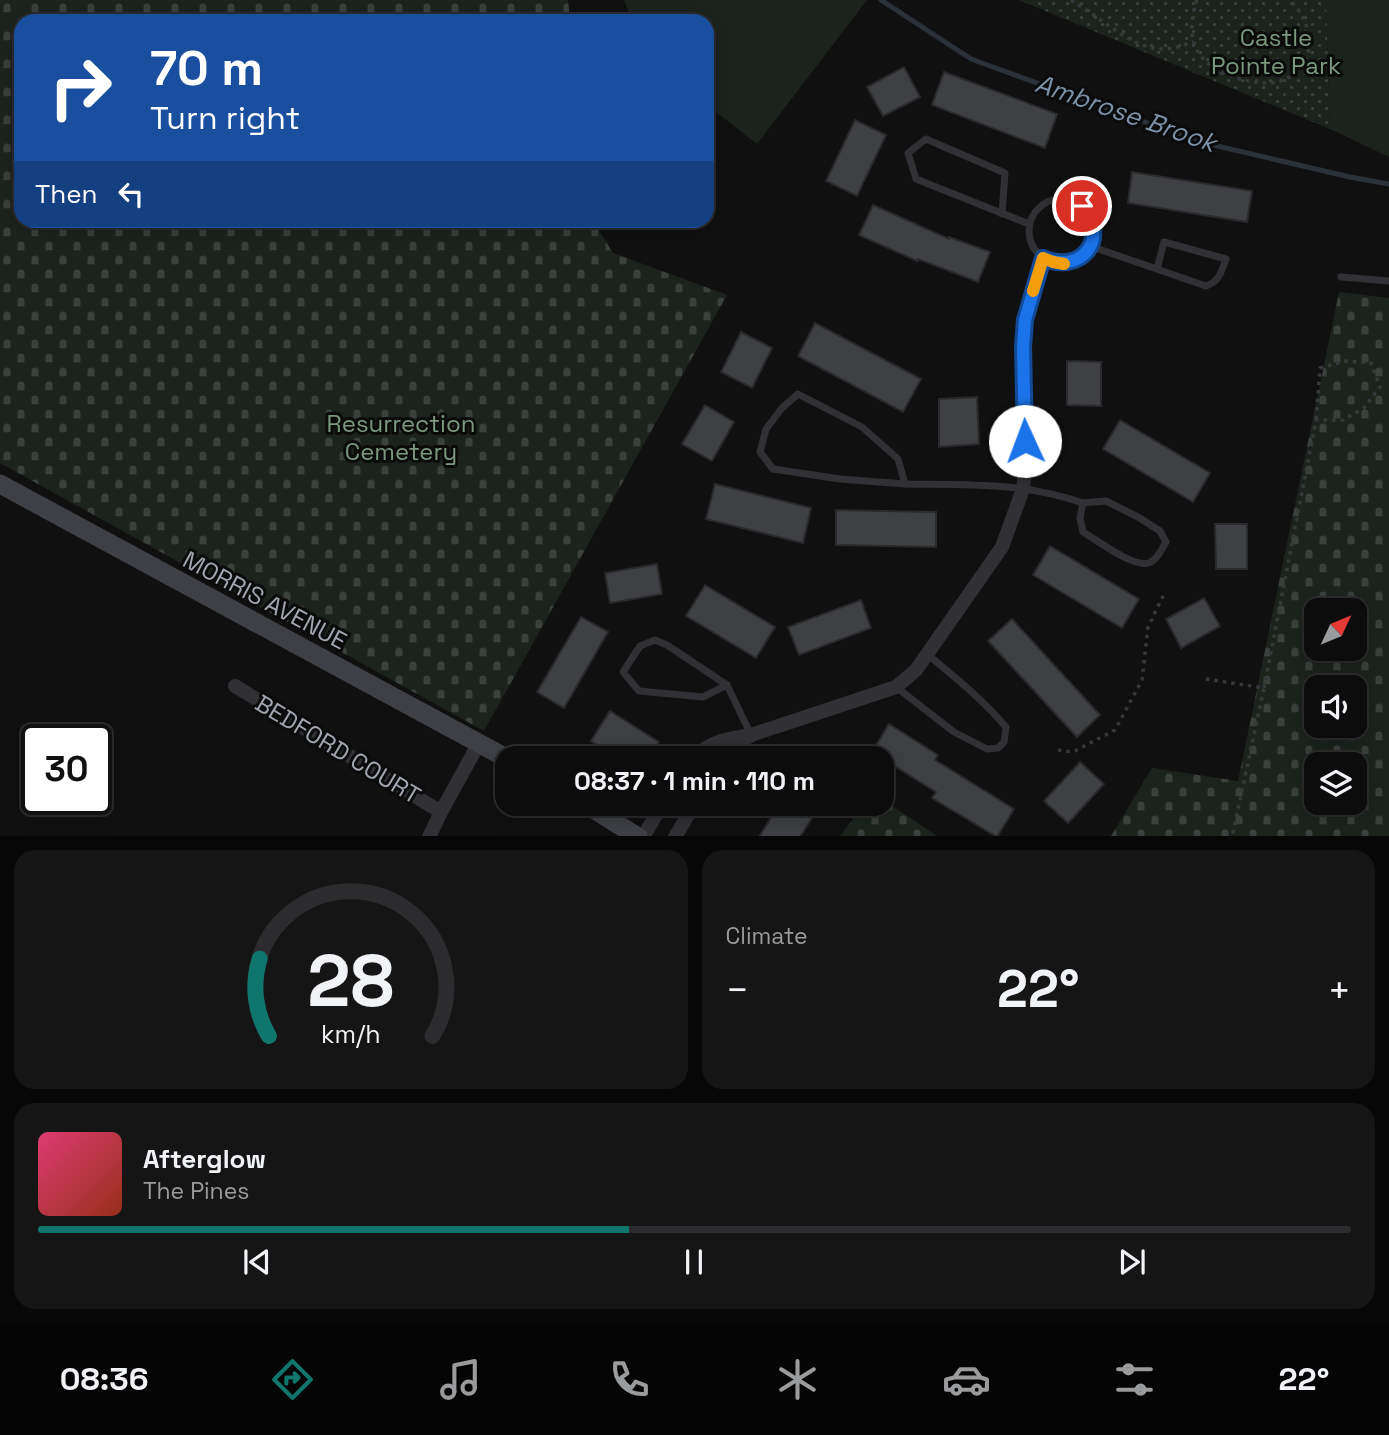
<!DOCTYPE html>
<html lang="en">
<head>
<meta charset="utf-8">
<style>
	:root { --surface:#0c0c0d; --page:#151516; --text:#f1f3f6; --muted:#9a9b9d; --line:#2c2c2e; --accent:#0f766e }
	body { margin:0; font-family:"Space Grotesk",sans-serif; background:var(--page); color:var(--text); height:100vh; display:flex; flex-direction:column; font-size:26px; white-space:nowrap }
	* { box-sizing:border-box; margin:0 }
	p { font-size:23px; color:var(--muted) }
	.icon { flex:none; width:38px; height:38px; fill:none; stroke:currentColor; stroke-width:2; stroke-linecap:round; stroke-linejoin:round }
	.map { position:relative; height:836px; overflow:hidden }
	.side { display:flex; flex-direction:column; gap:14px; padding:14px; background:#070707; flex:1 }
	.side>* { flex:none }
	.hud { position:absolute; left:14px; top:14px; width:700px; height:214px; border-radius:21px; box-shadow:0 4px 18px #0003,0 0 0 2px var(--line); background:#1a4fa0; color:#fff; overflow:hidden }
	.needle { width:46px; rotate:46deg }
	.fabs { position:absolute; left:1304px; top:598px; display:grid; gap:14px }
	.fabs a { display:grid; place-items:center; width:63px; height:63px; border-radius:14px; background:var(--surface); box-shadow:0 4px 18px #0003,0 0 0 2px var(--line); font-size:35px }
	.speed { position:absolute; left:21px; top:724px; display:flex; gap:14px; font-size:35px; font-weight:700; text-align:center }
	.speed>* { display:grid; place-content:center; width:91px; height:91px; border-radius:50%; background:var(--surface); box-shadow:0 4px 18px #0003,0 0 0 2px var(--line); line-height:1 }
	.speed .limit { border:4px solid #111; border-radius:10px; background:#fff; color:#111 }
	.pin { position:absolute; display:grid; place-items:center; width:60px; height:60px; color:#fff; margin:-30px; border:4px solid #fff; border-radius:50%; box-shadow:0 2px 7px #0007 }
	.me { position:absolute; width:77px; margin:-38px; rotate:358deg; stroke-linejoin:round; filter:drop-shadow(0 0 5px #0008) }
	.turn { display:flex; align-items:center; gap:24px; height:147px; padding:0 21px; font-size:32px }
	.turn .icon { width:91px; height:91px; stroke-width:2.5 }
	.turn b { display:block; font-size:49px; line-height:60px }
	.then { display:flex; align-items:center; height:66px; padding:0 21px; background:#0003; gap:14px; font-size:26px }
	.big { font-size:52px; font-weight:800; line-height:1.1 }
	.side .widget { flex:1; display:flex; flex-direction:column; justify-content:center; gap:10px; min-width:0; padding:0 24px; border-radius:21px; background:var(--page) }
	.side .dial { align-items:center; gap:0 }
	.dial svg { height:182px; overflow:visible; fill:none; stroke:var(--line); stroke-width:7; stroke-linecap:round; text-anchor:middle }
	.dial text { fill:var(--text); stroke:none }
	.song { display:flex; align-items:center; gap:21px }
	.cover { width:84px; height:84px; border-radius:10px; background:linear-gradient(135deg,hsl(340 70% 55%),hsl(10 70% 35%)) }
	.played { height:7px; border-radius:4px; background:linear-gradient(90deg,var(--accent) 45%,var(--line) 45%) }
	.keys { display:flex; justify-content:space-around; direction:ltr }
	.heat { display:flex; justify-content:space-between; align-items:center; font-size:38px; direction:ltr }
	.side .tiles { flex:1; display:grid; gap:14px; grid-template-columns:1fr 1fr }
	.widget:last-child { grid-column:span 2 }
	.trip { position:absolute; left:495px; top:746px; width:399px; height:70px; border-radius:21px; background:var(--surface); box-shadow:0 4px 18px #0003,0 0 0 2px var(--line); font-weight:800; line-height:70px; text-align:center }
	.dock { display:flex; height:112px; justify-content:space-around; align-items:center; background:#050505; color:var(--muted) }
	.dock .icon { width:49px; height:49px }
	.dock .current { color:var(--accent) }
	.dock b { font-size:32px; color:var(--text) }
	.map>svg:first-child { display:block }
</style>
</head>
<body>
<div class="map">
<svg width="1389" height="837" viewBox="0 0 1389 837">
	<defs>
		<pattern id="cemetery-stones" width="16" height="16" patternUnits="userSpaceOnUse" patternTransform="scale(1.75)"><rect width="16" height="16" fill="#1c231d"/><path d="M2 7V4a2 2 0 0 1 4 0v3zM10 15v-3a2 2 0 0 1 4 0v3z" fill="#3a403b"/></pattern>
		<pattern id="park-dots" width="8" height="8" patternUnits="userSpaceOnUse" patternTransform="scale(1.75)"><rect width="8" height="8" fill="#1c231d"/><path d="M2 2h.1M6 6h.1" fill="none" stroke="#3a403b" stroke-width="1.8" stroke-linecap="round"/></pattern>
	</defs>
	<rect width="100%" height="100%" fill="#101011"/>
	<!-- green -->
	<g fill="#1c231d">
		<polygon points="624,0 867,0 757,144 707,105 707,21 632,21"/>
		<polygon points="1326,0 1389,0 1389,157 1330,129"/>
	</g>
	<!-- cemetery -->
	<g fill="url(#cemetery-stones)" fill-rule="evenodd">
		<polygon points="0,0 568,0 570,21 21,21 21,220 593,221 613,253 727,295 484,731 0,463"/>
		<path d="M1339,292L1389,298V836H1111L1152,768L1238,781ZM1316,611H1354V649H1316ZM1316,688H1354V726H1316ZM1316,765H1354V803H1316Z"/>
		<polygon points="882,799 937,836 840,836 865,803 882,803"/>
	</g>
	<!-- park -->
	<polygon fill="url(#park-dots)" points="1019,0 1326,0 1330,129"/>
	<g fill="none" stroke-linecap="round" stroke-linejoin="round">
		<!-- stream -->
		<polyline stroke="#2b3138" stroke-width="5" points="881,0 971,59 1200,142 1350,177 1389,184"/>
	</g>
	<!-- building -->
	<g fill="#3f4044" stroke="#2a2a2c" stroke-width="2">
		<polygon points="904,67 920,97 883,116 867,87"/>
		<polygon points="944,72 1057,114 1045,148 932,105"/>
		<polygon points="855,120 886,135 857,196 826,181"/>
		<polygon points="1132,172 1252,191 1247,222 1128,203"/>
		<polygon points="873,205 949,239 949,237 990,252 978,282 918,259 917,261 859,235"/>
		<polygon points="815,323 921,379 903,412 798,356"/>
		<polygon points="741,332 772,348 752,388 721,372"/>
		<polygon points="1067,361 1101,362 1101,406 1067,405"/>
		<polygon points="977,397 979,444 939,447 939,399"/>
		<polygon points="705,405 734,422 712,461 682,444"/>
		<polygon points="1120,420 1210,473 1193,502 1103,449"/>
		<polygon points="715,484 811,508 803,543 706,519"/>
		<polygon points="836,510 936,512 936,547 836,545"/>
		<polygon points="1215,524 1247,524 1247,569 1216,569"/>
		<polygon points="1050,546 1139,599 1122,628 1033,575"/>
		<polygon points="657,564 662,594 610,603 605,573"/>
		<polygon points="705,585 775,627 756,658 686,616"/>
		<polygon points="1204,598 1220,626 1181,648 1166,619"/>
		<polygon points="861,600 871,628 799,655 788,627"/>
		<polygon points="581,617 608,632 564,708 537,692"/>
		<polygon points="1012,619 1100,715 1077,737 988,641"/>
		<polygon points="610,711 659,742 649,758 617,758 591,741"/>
		<polygon points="889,724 938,755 935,760 1014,809 997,837 932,798 936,792 872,752"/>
		<polygon points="1080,762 1104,784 1068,823 1044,801"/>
		<polygon points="780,803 800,803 815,813 800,837 759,837"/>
	</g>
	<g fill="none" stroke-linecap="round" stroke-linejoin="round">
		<!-- path -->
		<g stroke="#37383c" stroke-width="3.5" stroke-dasharray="3.5 5" stroke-linecap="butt">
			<path d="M1071,0C1085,9 1099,19 1112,28C1140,47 1161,57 1193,41"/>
			<path d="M1197,0C1192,14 1189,34 1196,48C1207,72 1241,82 1266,83C1291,84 1313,62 1309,37C1307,23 1300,8 1288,0"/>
			<polyline points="1206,679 1264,688 1232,837"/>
			<polyline points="1264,688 1316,420 1343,420 1364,408 1380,387 1371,363 1346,361 1320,368 1316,420"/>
			<polyline points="1058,750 1073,752 1115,730 1142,680 1148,627 1165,592"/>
		</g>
		<!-- lane -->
		<g stroke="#313135" stroke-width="7">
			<circle cx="1061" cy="231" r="32"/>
			<polyline points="1002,214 1005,173 926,139 908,153 916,179 1029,224"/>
			<path d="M1090,246L1206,286C1220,281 1221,272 1226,259L1164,242L1157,269"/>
			<polyline points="1341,277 1389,281"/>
			<polygon points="798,394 862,427 898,459 905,484 840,479 773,469 760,452 766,429 782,408"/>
			<path d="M905,484C966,485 1024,482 1083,503"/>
			<path d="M1106,501L1138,517L1160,531L1166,542C1162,549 1157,560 1149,563C1133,568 1097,540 1083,532L1080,518L1083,503Z"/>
			<polygon points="655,640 667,645 727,685 703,697 639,691 623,672 640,646"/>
			<polyline points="727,685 751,735"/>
			<path d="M896,687L954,732L987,749L998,748L1004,742L1006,727C982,699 955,677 927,654"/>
		</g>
		<!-- street -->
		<g stroke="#313135" stroke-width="14">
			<polyline points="235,686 441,812"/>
			<polyline points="751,735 896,687 916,670 1002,547 1023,489 1026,463 1022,347 1025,320 1043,258"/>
			<path d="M695,758C710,740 729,739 751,735L728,751L724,758"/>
			<polyline points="429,837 441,812 479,743"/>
			<polyline points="643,837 663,803"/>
			<polyline points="675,837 695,803"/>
		</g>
		<!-- secondary -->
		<g stroke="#3f4045" stroke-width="19">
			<polyline points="0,484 508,759"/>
			<polyline points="584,803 638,837"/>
		</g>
	</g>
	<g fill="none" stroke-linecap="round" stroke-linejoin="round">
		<!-- route casing -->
		<g stroke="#114b97" stroke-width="18">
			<path id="route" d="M1025,441L1023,347L1025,320L1043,258C1082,275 1110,238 1082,206"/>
		</g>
		<!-- route -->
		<use href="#route" stroke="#1a73e8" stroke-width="12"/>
		<!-- slow -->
		<polyline stroke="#f59e0b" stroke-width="12" points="1033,291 1043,258 1053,262 1064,264"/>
	</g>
	<g text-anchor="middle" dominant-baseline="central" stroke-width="6" stroke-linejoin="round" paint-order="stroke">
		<!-- park labels -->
		<g font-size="24" fill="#7b997e" stroke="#0b0b0c">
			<text x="1276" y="37">Castle<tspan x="1276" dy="28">Pointe Park</tspan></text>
			<text x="401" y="423">Resurrection<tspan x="401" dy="28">Cemetery</tspan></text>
		</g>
		<!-- street labels -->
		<g font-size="24" fill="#a2a6b0" stroke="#0b0b0c">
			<text transform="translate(265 600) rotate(28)">MORRIS AVENUE</text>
			<text transform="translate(338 749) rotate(31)">BEDFORD COURT</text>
		</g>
		<!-- water labels -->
		<g font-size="26" font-style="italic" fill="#7c92a8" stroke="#0b0b0c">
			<text transform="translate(1126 113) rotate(19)">Ambrose Brook</text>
		</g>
	</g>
</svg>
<div class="fabs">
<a><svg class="needle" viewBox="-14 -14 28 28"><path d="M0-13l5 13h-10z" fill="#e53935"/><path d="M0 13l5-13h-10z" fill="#9a9b9d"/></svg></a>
<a><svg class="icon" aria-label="sound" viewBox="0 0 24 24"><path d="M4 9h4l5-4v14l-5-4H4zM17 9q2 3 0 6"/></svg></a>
<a><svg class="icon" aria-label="layers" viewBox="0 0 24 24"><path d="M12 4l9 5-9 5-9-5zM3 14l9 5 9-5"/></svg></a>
</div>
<div class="speed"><div class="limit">30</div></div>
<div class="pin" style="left:1082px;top:206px;background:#d93025"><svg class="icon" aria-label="arrive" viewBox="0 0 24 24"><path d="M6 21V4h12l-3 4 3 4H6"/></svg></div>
<svg class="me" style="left:1025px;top:441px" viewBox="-20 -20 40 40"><circle r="19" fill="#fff"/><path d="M0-13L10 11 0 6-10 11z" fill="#1a73e8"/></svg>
<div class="trip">08:37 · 1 min · 110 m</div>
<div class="hud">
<div class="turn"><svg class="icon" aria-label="right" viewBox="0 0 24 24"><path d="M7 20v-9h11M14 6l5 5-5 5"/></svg><div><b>70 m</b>Turn right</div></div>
<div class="then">Then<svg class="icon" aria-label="left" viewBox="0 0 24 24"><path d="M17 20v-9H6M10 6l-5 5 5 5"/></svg></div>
</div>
</div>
<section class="side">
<div class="tiles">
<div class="widget dial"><svg viewBox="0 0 100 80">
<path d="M14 69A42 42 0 1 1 86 69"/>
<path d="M14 69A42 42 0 0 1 10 35" stroke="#0f766e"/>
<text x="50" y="56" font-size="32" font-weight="700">28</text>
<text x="50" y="72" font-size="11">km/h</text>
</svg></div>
<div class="widget"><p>Climate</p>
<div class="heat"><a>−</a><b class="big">22°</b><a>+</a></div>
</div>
<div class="widget">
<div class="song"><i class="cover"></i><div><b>Afterglow</b><p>The Pines</p></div></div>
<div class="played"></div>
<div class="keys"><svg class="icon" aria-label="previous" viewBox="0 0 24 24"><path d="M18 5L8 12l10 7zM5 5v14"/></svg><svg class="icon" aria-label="pause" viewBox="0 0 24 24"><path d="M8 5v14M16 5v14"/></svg><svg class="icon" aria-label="next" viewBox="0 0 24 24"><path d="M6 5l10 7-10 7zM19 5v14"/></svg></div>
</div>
</div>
</section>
<nav class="dock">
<b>08:36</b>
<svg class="icon current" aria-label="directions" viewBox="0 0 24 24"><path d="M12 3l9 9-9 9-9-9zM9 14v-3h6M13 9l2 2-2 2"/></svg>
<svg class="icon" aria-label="music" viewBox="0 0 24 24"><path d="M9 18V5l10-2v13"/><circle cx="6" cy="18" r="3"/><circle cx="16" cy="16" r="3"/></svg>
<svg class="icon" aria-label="phone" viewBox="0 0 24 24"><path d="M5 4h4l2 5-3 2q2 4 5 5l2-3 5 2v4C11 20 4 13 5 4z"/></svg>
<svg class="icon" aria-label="climate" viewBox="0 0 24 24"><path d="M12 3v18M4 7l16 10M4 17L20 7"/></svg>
<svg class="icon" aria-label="car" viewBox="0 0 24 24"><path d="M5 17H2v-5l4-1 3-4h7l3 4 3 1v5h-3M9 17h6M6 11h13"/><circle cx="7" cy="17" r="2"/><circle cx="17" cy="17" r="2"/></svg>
<svg class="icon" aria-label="filters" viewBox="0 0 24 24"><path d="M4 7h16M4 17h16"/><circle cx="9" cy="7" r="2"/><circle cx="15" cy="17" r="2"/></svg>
<b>22°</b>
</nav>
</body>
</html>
